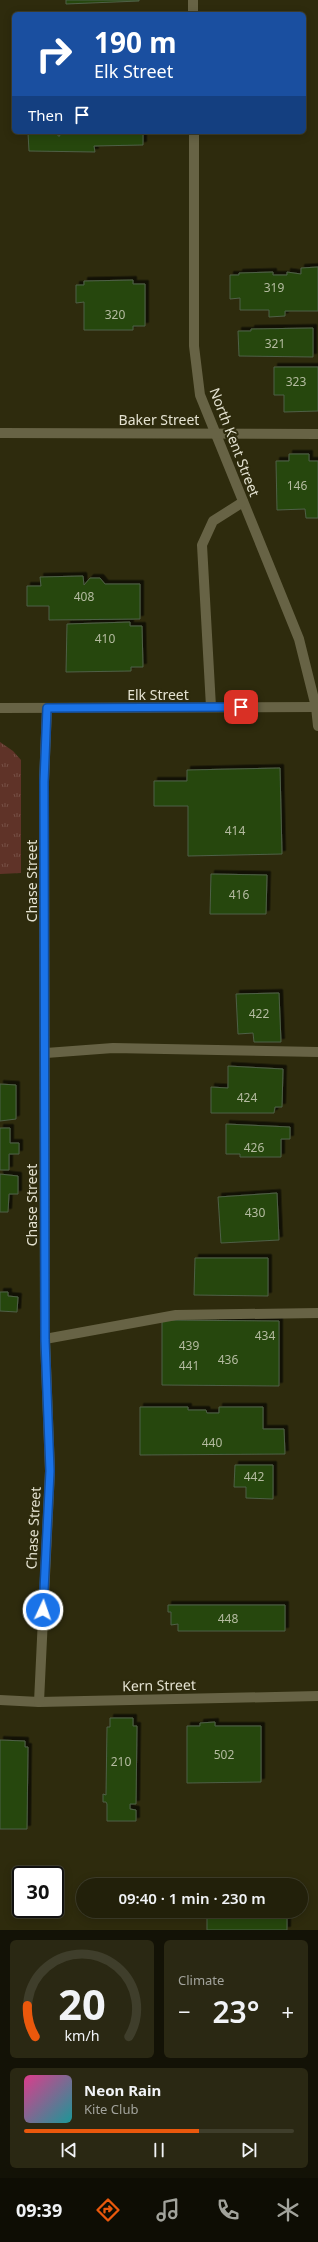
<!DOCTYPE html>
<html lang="en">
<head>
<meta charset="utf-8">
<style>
	:root { --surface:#22200a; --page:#2a2813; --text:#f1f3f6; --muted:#a2a39c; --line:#3f3e2b; --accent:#ea580c }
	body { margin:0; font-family:"Noto Sans",sans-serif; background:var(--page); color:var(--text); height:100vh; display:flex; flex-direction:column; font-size:15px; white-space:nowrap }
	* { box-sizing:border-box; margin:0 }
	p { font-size:13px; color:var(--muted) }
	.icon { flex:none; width:22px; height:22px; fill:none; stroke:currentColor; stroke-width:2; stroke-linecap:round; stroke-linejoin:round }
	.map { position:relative; height:1930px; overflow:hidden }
	.drawer { display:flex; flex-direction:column; gap:10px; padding:10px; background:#131206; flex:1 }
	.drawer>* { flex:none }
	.guide { position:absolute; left:12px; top:12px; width:294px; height:122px; border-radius:6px; box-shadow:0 2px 10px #0003,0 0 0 1px var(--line); background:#1a4fa0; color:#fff; overflow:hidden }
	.speed { position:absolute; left:12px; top:1866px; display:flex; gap:8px; font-size:20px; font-weight:700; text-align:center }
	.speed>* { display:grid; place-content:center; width:52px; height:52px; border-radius:50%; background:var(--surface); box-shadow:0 2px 10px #0003,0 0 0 1px var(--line); line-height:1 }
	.speed .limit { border:2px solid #111; border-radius:6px; background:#fff; color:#111 }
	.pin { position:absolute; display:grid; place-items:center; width:34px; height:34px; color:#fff; margin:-17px; border-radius:8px; box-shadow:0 2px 6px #0006 }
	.me { position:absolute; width:44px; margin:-22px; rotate:3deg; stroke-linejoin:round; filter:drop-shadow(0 0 3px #0008) }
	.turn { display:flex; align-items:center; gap:14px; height:84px; padding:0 16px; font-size:18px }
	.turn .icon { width:52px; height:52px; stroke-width:2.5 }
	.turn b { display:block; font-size:28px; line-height:34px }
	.then { display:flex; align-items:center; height:38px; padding:0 16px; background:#0003; gap:8px; font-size:15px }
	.big { font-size:30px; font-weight:600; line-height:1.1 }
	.drawer .tile { flex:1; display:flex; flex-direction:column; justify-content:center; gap:6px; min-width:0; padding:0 14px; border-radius:6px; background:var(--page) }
	.drawer .dial { align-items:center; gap:0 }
	.dial svg { height:104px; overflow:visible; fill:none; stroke:var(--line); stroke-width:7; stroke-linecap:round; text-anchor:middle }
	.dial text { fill:var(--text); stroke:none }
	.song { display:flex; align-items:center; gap:12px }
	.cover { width:48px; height:48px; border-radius:6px; background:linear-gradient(135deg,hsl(330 70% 55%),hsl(180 70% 35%)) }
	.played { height:4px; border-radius:2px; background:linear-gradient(90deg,var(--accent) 65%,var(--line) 65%) }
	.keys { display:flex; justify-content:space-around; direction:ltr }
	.heat { display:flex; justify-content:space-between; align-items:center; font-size:22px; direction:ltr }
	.drawer .tiles { flex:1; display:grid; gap:10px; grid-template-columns:1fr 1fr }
	.tile:last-child { grid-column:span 2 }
	.trip { position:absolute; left:76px; top:1878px; width:232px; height:40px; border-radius:20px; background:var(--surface); box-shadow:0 2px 10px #0003,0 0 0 1px var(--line); font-weight:600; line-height:40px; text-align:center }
	.tab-bar { display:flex; height:64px; justify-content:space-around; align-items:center; background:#0e0d04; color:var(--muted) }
	.tab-bar .icon { width:28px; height:28px }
	.tab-bar .current { color:var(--accent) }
	.tab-bar b { font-size:18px; color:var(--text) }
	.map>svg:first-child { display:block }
</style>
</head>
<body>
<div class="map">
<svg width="318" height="1930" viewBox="0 0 318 1930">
	<defs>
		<pattern id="park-tufts" width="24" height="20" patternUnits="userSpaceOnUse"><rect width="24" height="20" fill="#5f3328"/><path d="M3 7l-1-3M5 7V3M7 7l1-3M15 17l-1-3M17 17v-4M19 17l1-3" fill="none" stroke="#765046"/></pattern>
		<filter id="shadow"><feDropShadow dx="3.5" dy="-3.5" stdDeviation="0" flood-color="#0009"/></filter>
	</defs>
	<rect width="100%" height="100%" fill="#2e2b0d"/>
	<!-- park -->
	<polygon fill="url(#park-tufts)" points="0,742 13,751 21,760 21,873 0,874"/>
	<!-- building -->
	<g fill="#25470f" stroke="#4f6046" filter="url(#shadow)">
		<polygon points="66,0 139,0 139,1 66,4"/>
		<polygon points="58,132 58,136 60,136 59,134 74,132 143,132 143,145 94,146 95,152 29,151 28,133"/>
		<polygon points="318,267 318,311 285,311 285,316 269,317 269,310 240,310 240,298 230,299 230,275 239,275 239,273 273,272 273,275 287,275 287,272 301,274 301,268"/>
		<polygon points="133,280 133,284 145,284 145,326 133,326 133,330 84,330 84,302 76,303 76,285 84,285 84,281"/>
		<polygon points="313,328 313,357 239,356 238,331 251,331 251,329"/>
		<polygon points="274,367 318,367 318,411 284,412 284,395 274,395"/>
		<polygon points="289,454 309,454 309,461 318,461 318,518 306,518 305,509 277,510 276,461 289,461"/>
		<polygon points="83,576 84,585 90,578 100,578 105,584 140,584 140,619 49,620 49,606 27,606 27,586 41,586 40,577"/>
		<polygon points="130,622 130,626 142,626 143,667 131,667 131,671 66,672 67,624"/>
		<polygon points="280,768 282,854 188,856 188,806 154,806 154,781 187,781 187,770"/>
		<polygon points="211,874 267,875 266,914 210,914"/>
		<polygon points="279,993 281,1042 254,1042 253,1033 238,1034 236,994"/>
		<polygon points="228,1066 283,1069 282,1107 275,1107 274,1113 211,1113 211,1087 228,1088"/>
		<polygon points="0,1084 16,1085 16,1119 0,1121"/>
		<polygon points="226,1124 290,1127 290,1139 281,1139 281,1157 240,1157 240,1154 226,1154"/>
		<polygon points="0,1128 10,1128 10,1143 19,1143 19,1154 9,1154 9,1170 0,1170"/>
		<polygon points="0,1174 18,1176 18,1194 9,1194 8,1212 0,1212"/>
		<polygon points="277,1193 279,1240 221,1243 218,1197"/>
		<polygon points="195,1258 268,1258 268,1296 194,1295"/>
		<polygon points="0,1292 8,1292 8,1296 18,1297 17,1312 0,1311"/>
		<polygon points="162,1320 279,1321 279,1386 162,1385"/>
		<polygon points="140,1407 188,1407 188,1410 206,1410 207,1413 219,1413 219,1407 263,1407 263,1429 284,1429 285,1454 140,1455"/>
		<polygon points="235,1465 273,1465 273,1499 246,1498 246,1487 234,1487"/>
		<polygon points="168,1605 285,1605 285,1631 178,1631 178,1624 171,1625 171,1612 168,1612"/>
		<polygon points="110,1718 133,1718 133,1726 137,1726 136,1804 130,1804 130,1809 136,1810 136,1821 107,1821 107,1804 106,1802 103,1802 103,1794 106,1795 107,1727 110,1727"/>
		<polygon points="215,1722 215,1726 261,1726 261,1782 187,1783 187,1726 200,1726 200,1723"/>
		<polygon points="0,1740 25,1741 25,1747 28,1747 27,1829 0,1829"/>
		<polygon points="241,1915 271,1915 272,1917 287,1917 287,1930 207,1930 207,1918 241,1918"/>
	</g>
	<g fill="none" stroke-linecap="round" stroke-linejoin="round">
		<!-- minor -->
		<g stroke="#676345" stroke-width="10">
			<polyline points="193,0 193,14"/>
			<polyline points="194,132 194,346 200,395 299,639 316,707 318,726"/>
			<polyline points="0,433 318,434"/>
			<polyline points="211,707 202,545 213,521 243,502"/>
			<polyline points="0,708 316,707"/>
			<polyline points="46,1053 113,1048 318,1052"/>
			<polyline points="45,1339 176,1315 318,1313"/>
			<polyline points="0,1700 39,1702 318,1696"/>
			<polyline points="39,1702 50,1471 45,1339 44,782 47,708"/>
		</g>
	</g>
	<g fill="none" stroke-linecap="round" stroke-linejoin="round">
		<!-- route casing -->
		<g stroke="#114b97" stroke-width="10">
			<polyline id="route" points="43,1610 50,1471 45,1340 44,782 47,708 241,707"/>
		</g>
		<!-- route -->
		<use href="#route" stroke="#1a73e8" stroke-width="7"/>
	</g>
	<g text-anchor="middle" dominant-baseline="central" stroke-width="4" stroke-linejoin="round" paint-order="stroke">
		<!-- number labels -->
		<g font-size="12" fill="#b4bba0">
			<text x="274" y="287">319</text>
			<text x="115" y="314">320</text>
			<text x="275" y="343">321</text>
			<text x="296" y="381">323</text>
			<text x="297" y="485">146</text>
			<text x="84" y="596">408</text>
			<text x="105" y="638">410</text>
			<text x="235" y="830">414</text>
			<text x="239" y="894">416</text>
			<text x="259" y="1013">422</text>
			<text x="247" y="1097">424</text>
			<text x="254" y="1147">426</text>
			<text x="255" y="1212">430</text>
			<text x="265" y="1335">434</text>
			<text x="189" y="1345">439</text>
			<text x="228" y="1359">436</text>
			<text x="189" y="1365">441</text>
			<text x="212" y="1442">440</text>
			<text x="254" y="1476">442</text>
			<text x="228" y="1618">448</text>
			<text x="224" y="1754">502</text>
			<text x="121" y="1761">210</text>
		</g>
		<!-- street labels -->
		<g font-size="14" fill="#e4e2d1" stroke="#2e2b0d">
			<text x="159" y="419">Baker Street</text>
			<text transform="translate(235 442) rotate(69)">North Kent Street</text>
			<text x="158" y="694">Elk Street</text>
			<text transform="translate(31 881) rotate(-90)">Chase Street</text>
			<text transform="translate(31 1205) rotate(-90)">Chase Street</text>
			<text transform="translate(33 1528) rotate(-87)">Chase Street</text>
			<text transform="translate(159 1685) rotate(-1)">Kern Street</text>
		</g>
	</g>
</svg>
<div class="speed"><div class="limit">30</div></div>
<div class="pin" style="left:241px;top:707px;background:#d93025"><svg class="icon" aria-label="arrive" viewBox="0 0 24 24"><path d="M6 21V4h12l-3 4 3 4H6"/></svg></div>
<svg class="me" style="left:43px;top:1610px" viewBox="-20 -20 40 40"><circle r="17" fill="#1a73e8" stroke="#fff" stroke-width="3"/><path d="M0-11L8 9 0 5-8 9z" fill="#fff"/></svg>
<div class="trip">09:40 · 1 min · 230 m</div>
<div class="guide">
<div class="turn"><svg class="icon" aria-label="right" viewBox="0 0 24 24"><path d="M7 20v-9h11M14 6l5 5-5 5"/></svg><div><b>190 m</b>Elk Street</div></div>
<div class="then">Then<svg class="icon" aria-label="arrive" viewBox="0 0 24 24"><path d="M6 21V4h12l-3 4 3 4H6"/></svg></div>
</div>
</div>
<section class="drawer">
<div class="tiles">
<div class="tile dial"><svg viewBox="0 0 100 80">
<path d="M14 69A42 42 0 1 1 86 69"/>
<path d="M14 69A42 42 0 0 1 8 45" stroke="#ea580c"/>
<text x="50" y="56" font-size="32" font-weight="700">20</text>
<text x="50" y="72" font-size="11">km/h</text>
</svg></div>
<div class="tile"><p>Climate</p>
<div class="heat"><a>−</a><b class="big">23°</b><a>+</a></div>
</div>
<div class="tile">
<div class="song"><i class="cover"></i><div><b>Neon Rain</b><p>Kite Club</p></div></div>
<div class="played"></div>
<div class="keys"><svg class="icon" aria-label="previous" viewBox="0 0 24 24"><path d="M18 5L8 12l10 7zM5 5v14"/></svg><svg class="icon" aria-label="pause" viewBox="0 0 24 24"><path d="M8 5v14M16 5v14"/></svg><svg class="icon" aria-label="next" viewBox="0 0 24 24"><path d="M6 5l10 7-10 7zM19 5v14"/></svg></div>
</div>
</div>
</section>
<nav class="tab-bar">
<b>09:39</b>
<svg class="icon current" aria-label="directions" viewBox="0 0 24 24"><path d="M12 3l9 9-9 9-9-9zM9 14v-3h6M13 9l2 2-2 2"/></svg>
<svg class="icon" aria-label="music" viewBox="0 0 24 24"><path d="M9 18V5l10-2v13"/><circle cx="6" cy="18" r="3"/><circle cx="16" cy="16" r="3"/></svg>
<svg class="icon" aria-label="phone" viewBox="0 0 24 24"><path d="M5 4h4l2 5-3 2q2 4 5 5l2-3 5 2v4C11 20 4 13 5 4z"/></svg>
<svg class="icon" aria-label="climate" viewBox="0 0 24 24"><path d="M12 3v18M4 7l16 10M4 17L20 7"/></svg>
</nav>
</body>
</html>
